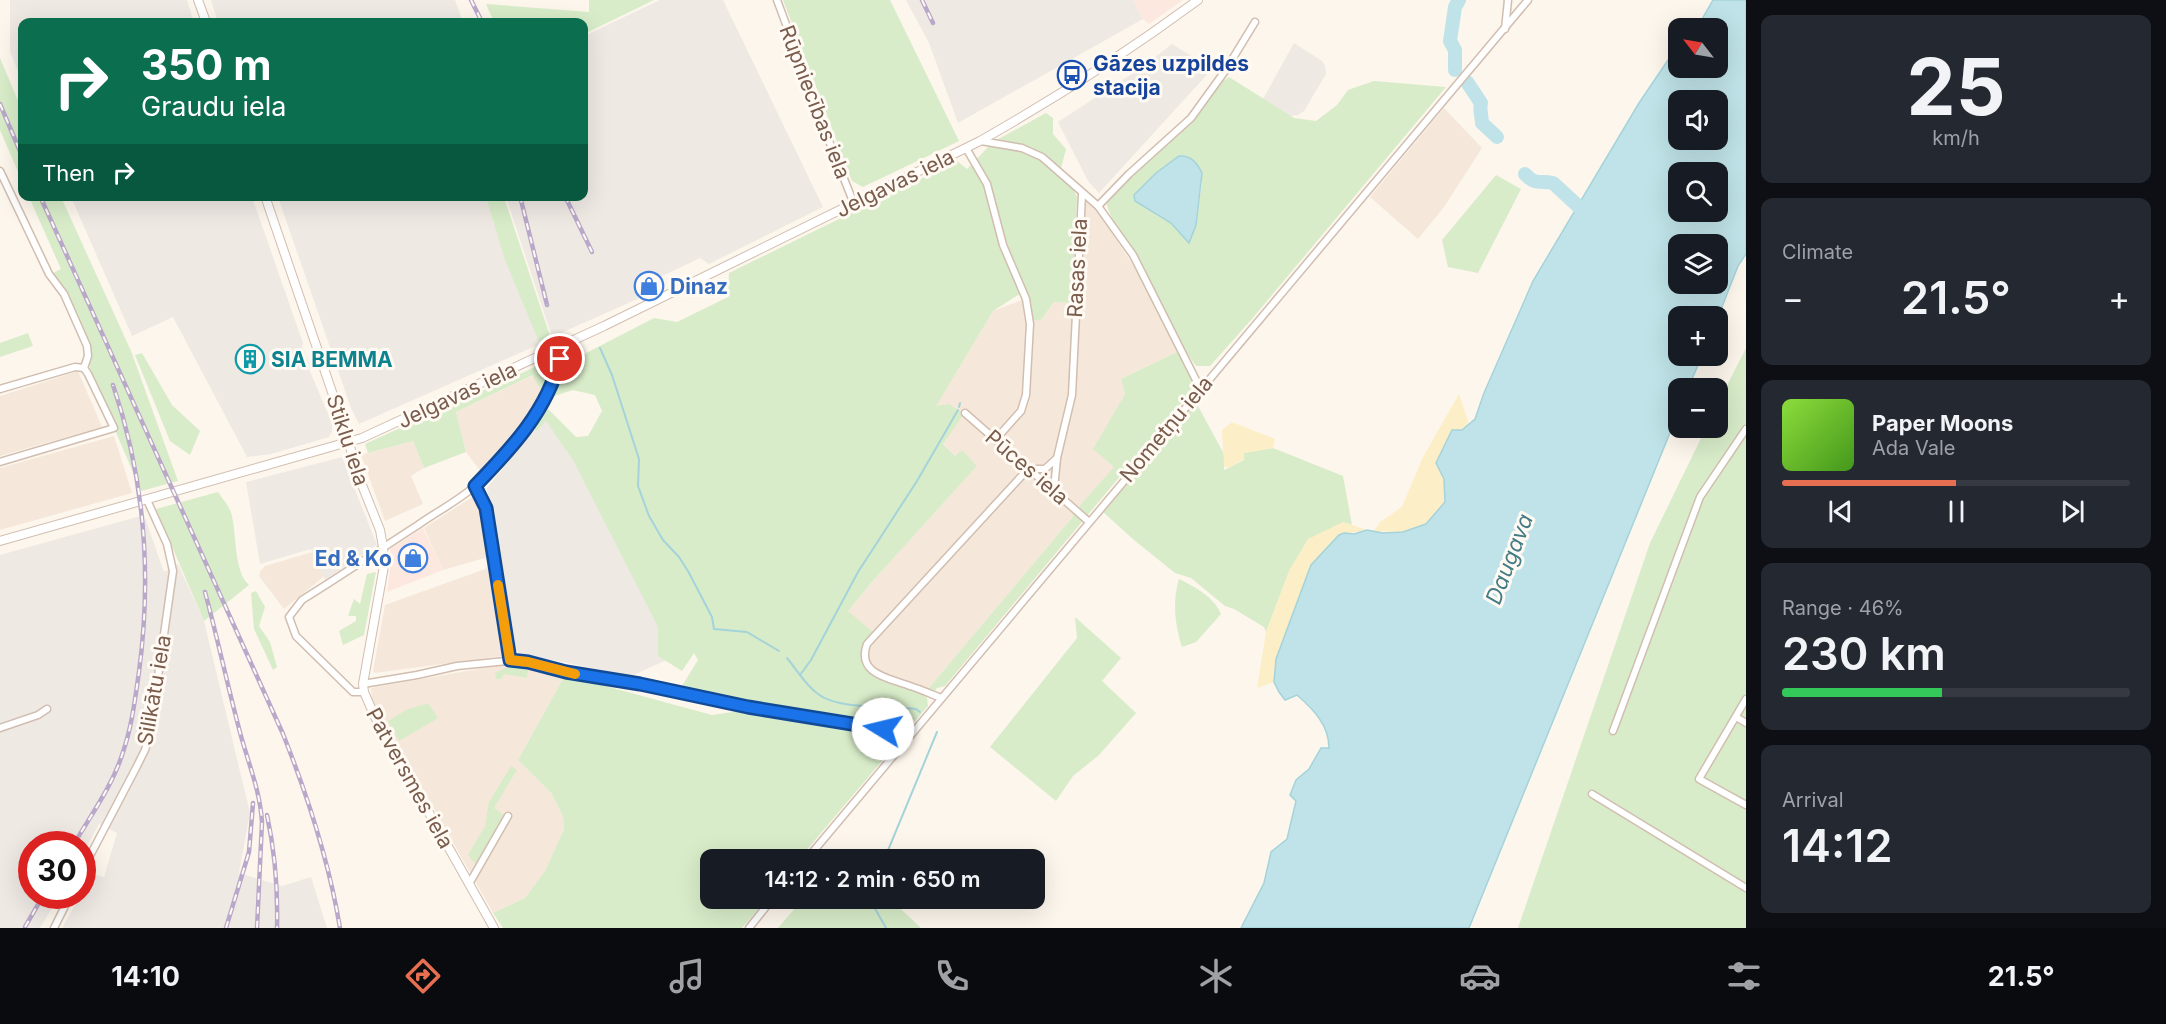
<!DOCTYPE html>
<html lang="en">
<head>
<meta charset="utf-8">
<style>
	:root { --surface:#171b24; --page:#242831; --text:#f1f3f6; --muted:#9ea1a6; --line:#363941; --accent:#e76f51 }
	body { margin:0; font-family:Inter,sans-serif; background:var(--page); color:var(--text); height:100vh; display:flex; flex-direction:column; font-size:22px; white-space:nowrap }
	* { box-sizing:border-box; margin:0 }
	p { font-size:20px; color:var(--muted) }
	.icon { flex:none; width:33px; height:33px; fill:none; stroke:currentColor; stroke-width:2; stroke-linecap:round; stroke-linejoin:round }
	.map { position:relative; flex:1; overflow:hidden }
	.drawer { display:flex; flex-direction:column; gap:15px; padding:15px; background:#0d0f14; width:420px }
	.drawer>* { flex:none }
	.top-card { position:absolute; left:18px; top:18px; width:570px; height:183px; border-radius:12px; box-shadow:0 6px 24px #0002; background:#0b6e4f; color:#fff; overflow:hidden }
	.needle { width:39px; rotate:301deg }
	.tools { position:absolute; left:1668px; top:18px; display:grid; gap:12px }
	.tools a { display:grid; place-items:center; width:60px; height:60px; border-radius:12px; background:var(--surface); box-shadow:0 6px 24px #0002; font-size:30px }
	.speed { position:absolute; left:18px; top:831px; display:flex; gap:12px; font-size:30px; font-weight:700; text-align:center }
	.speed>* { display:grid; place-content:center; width:78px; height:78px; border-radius:50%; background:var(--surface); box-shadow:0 6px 24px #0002; line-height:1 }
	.speed .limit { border:9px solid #d22; background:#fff; color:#111 }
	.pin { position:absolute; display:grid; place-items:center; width:51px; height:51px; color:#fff; margin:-26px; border:3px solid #fff; border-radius:50%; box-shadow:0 2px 6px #0007 }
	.me { position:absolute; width:66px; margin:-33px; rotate:279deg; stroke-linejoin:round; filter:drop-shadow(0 0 4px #0008) }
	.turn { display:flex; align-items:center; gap:21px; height:126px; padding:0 24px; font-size:27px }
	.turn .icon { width:78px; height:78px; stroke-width:2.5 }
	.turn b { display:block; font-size:42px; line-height:51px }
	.then { display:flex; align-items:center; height:57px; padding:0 24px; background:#0003; gap:12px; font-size:22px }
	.big { font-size:45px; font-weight:600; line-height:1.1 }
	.drawer .widget { flex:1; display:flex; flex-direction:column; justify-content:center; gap:9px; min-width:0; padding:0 21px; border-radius:12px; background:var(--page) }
	.drawer .dial { align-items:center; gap:0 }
	.dial b { font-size:78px; line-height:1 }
	.song { display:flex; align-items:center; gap:18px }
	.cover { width:72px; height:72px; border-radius:9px; background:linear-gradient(135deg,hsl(90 70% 55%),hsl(100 70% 35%)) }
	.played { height:6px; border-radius:3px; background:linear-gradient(90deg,var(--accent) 50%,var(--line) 50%) }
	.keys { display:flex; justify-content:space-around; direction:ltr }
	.heat { display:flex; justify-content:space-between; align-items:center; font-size:33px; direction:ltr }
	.charge { height:9px; border-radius:4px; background:linear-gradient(90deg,#34c759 46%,var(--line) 0) }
	.trip { position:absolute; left:700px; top:849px; width:345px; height:60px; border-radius:12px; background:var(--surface); box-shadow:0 6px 24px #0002; font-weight:600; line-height:60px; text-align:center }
	.tabs { display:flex; height:96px; justify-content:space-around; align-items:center; background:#090b0e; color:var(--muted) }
	.tabs .icon { width:42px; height:42px }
	.tabs .active { color:var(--accent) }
	.tabs b { font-size:27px; color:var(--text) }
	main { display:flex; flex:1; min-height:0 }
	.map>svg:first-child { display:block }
</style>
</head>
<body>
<main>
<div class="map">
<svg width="1746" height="928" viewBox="0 0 1746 928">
	<rect width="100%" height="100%" fill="#fdf6ec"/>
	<!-- residential -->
	<g fill="#f5e8da">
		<polygon points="1444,108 1482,148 1444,207 1418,239 1370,197"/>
		<polygon points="1087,199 1095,207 1140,276 1177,352 1121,379 1125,394 1094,449 1115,467 1081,504 1071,519 928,689 927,698 922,693 873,673 863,663 861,649 866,641 848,611 871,583 976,467 962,450 955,456 943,443 935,406 993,311 1022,300 1025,320 1041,320 1054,302 1079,303 1084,201"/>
		<polygon points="78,371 102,427 0,456 0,396"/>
		<polygon points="534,375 538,386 546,390 511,442 482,473 466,452 456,412"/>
		<polygon points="114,436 132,493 0,530 0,468"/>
		<polygon points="413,441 424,468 411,476 423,504 385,521 361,455"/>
		<polygon points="474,496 483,511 488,557 443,570 424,528"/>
		<polygon points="316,551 327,574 284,609 259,576 261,570 265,566"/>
		<polygon points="488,568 502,656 375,673 373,671 385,605"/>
		<polygon points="511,663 565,675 518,760 552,794 563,817 564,829 545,871 525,898 493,913 372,699 371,688"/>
	</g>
	<!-- commercial -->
	<g fill="#fde8e0">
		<polygon points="1133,0 1183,0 1149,24 1143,19"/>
		<polygon points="423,528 443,570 387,592 391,562 390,549"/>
	</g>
	<!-- industrial -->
	<g fill="#efe9e4">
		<polygon points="10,0 187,0 194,22 22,22 22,82 10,51"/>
		<polygon points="211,0 455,0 463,22 218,22"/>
		<polygon points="660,0 723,0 823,207 709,264 700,258 656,279 654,276 638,284 644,296 552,337 506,197 584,196 584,36"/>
		<polygon points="906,0 1133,0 1143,19 958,123 929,43"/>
		<polygon points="1294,43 1322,61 1325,66 1326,74 1304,111 1298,115 1291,116 1263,99"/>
		<polygon points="1172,44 1212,69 1099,193 1088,181 1058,122 1141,68"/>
		<polygon points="71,197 252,197 303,343 302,346 311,368 309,369 332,423 332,432 329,437 271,454 247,457 173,317 132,336"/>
		<polygon points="278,197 503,197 540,344 359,424 351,408"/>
		<polygon points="545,417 574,457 676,656 631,676 519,653 516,649 487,488"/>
		<polygon points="342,457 377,545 325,580 311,549 260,564 246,482"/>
		<polygon points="144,515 164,572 178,564 204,621 250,813 239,873 282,886 311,877 327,928 62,928 80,896 82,896 83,891 89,879 93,874 104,877 117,833 99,824 83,854 82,844 32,844 32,896 59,896 40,928 0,928 0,555"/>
	</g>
	<!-- green -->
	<g fill="#d8ecc9" fill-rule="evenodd">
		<polygon points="589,0 654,0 584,34 584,22 494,22 486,4 589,12"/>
		<polygon points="783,0 890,0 959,141 863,187 852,181"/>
		<polygon points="0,58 22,110 22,181 0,130"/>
		<path d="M1229,77L1294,118L1316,121L1337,105L1348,90L1374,81L1446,87L1251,320L1210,366H1196C1171,332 1158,291 1136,254C1126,236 1110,222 1106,201L1189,124L1223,81ZM1179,156L1202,183L1196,225L1187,238L1171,223L1156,215L1134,195L1156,173Z"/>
		<path d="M1046,113L1053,118V134L1066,149L1059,176L1074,190L1077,197L1072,303L1054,302L1041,320H1032L1026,290L993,311L936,406L949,404L964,414L943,444L955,456L962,450L977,466L871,583L848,611L873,632L861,649C859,676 902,686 922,694L927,698L928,706L914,722L891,727L740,700L682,686L698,660L694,653L682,671L658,656V627L573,460L546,421L537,431L532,427L546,407L576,437L588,436L602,411L595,395L573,390L551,397L563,365L654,318L677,322L728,297L729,273L957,161L967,169L993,142Z"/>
		<polygon points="1496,175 1521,189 1478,273 1448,267 1442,240"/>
		<polygon points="29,197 61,197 131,351 178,481 141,491 90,371 89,346 56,281 53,273 61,269"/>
		<polygon points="486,197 504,197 550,336 539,342 505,260"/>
		<polygon points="28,333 33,346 0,357 0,343"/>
		<polygon points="1746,348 1746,928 1518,928 1650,543 1706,428 1718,428 1718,403"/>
		<polygon points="1177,352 1194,382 1192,390 945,686 937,688 935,691 928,689 1071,519 1081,504 1114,467 1093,449 1125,394 1121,379"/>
		<polygon points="142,353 172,405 200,431 190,455 170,441 135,355"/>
		<polygon points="546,362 553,368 546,390 538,386 533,375 456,412 466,452 424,468 413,441 368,453 365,444"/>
		<polygon points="1192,404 1198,406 1225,456 1224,470 1244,460 1243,453 1273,448 1343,476 1352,525 1343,522 1290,569 1266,632 1264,627 1234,609 1225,606 1191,578 1175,573 1134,540 1103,512"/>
		<path d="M218,492C222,498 228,505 231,512C237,532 233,571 249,585L204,621L156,509Z"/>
		<polygon points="376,572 364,635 343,645 339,631 356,621 356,616 348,616 354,599 360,604 367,574"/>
		<path d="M1179,579C1195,587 1214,597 1221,614L1196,642L1182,647C1175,626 1172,601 1179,579Z"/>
		<polygon points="256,591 265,607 259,626 270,642 277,667 273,670 254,629 251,593"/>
		<polygon points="1075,617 1121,658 1102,681 1136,713 1099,755 1073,776 1056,801 990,747 1077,638"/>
		<polygon points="512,665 528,670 527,678 504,674 501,679 496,679 495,673"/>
		<path d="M565,675L712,715L748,710L879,730C888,735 891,739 892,749L799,859L711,860V898L767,899L742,928H503L493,913L525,898L545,871L564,829L563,817L552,794L518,760Z"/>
		<polygon points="428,703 438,718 399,741 388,721 406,710"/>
		<polygon points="511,766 517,770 494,808 505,816 476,865 468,855 485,826 489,802"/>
		<polygon points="803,899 890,899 921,928 778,928"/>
	</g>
	<!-- sand -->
	<g fill="#fcefc7">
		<polygon points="1459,394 1469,424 1462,430 1445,479 1445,502 1426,524 1403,532 1374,531 1380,522 1402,507 1423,457"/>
		<polygon points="1232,422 1275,439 1273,448 1244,453 1244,459 1229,468 1224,466 1222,430"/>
		<path d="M1343,522L1367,530C1356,533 1347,532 1339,535L1311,565L1276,659L1274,682L1257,688L1266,632L1290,569L1308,539Z"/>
	</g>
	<!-- water -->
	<g fill="#bfe3e8" stroke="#a5d3da" stroke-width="1.5" fill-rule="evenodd">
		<path d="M1713,0H1746V254L1738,266L1718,317L1678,316V356H1702L1688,388H1678V413L1469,928H1241L1264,883L1271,852L1287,839L1296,801L1290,795L1296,780L1309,769L1321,748H1329C1329,725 1313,709 1297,695L1285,700L1279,692L1274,682L1276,659L1311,565L1339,535L1344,533L1354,534L1367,530L1383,533L1403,532L1426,524L1445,502L1444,479L1436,463L1452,430H1462L1475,419L1484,393L1533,281L1639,103L1668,60L1678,49V68H1718V28H1697ZM1678,100H1718V140H1678ZM1678,172H1718V212H1678ZM1678,244H1718V284H1678Z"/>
		<path d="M1179,156C1191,155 1197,163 1202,173L1196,225L1189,243L1171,223L1135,201L1134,195L1156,173Z"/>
	</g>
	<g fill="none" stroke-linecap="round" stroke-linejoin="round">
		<!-- stream -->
		<g stroke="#a5d3da" stroke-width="2">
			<polyline points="600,348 612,375 639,459 638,486 649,516 663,540 679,557 688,571 712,617 714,629 747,632 779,651"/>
			<polyline points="959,407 960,403"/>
			<path d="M787,658C797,670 805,685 818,694C838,710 890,706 916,709L920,712"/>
			<polyline points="800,675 811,660 858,572 917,481 958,410"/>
			<polyline points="884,860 937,732"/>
			<polyline points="869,898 886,928"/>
		</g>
		<!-- river -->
		<g stroke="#bfe3e8" stroke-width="14">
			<polyline points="1455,70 1455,50 1450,41 1455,7 1459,0"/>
			<path d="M1467,82L1481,103C1479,111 1482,116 1482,123L1497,137"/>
			<path d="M1525,174C1536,186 1540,180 1553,183L1590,217"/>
		</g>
		<!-- minor casing -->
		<g stroke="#d1beb0" stroke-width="9">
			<g id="minor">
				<polyline points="777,0 831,146 854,204"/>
				<polyline points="1505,29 1508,0"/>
				<polyline points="981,141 1022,148 1042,157 1098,206 1133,255 1200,388"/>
				<polyline points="966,148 987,184 1003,245 1026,299 1030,324 1026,395 1021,411 996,439"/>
				<polyline points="0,171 49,274 64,294 87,346 88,356 84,368"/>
				<polyline points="1098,206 1129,174 1191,118 1225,71 1255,22"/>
				<polyline points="0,389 75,367 84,368"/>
				<polyline points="965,413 1088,521"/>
				<polyline points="1057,458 1072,395 1082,194"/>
				<polyline points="0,462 114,428 88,374 84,368"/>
				<polyline points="1028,469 1045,469 1057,458 1054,489"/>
				<polyline points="475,486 486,508 510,660"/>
				<polyline points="363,684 417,675 457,666 516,660 566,672 640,684 748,707 883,729 907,740"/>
				<path d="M364,692H353L296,636L289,617L302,600C341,576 379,550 418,525C436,512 458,501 475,486C504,461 569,389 557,349"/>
				<path d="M941,698C931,694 920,689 910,686C889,678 856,674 867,644L1028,469"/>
				<polyline points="1746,699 1699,779 1746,805"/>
				<polyline points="1736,717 1746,723"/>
				<polyline points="0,728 38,715 47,709"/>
				<polyline points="1613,731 1700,497 1746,429"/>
				<polyline points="1592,794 1746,888"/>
				<polyline points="806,860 1528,0"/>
				<polyline points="82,871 136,768 145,750 150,733 173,571 167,544 147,500"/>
				<polyline points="469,884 508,816"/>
				<polyline points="54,928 70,896"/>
				<polyline points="749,928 773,898"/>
			</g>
		</g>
		<!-- tertiary casing -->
		<g stroke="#d1beb0" stroke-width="10">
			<g id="tertiary">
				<polyline points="198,0 206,22"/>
				<polyline points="265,196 345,430 360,480 380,530 383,547 384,566 363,684 364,692 375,717 494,928"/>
				<path d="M0,541L362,438L604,326L980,141C1056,98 1129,51 1198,0"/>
			</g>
		</g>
		<!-- minor -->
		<use href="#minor" stroke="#fff" stroke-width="6"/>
		<!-- tertiary -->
		<use href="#tertiary" stroke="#fff" stroke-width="8"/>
		<!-- rail casing -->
		<g stroke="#b9a8c9" stroke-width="4.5">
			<g id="rail">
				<polyline points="471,0 482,22"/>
				<polyline points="922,0 933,23"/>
				<polyline points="0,104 22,156"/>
				<path d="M40,196L283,734C308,797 329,861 340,928"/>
				<polyline points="520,196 547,305"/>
				<polyline points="565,196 592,252"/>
				<path d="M205,592C218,640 228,688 241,736C249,765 260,791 262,822L257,928"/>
				<path d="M267,815C275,852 278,890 277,928"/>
				<path d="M74,844C91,815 113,785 123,752C132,726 135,699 139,672C152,574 145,479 113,385"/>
				<polyline points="25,927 43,896"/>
				<polyline points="226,928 249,852 253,803"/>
			</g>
		</g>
		<!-- rail -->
		<use href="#rail" stroke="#fffaf3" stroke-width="2" stroke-dasharray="7" stroke-linecap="butt"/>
	</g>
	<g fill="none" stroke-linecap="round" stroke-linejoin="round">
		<!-- route casing -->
		<g stroke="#114b97" stroke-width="15">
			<path id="route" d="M560,359C547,411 511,449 475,486L486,508L510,660L528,662L566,672L640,684L748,707L883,729"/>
		</g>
		<!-- route -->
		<use href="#route" stroke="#1a73e8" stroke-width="10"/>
		<!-- slow -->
		<polyline stroke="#f59e0b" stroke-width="10" points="498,585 510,660 528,662 575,674"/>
	</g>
	<!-- icons -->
	<defs>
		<g id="bus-ring" transform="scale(1.5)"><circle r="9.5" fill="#fffaf3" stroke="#1a4fb4" stroke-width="1.5"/><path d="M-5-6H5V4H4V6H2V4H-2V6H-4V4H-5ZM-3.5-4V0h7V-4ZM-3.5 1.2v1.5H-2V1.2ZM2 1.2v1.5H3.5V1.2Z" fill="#1a4fb4"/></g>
		<g id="shop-ring" transform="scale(1.5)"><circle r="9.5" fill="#fffaf3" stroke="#3f7fe0" stroke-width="1.5"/><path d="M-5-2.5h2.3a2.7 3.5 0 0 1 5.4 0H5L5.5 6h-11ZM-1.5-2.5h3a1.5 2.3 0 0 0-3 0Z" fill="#3f7fe0"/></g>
		<g id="building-ring" transform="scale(1.5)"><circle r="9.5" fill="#fffaf3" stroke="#0f9aa8" stroke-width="1.5"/><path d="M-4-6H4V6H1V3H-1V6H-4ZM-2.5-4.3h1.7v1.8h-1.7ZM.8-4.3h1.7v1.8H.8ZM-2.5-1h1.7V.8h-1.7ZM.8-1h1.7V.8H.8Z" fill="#0f9aa8"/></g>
	</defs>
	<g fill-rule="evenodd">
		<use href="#bus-ring" x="1072" y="75"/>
		<use href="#shop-ring" x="649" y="286"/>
		<use href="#building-ring" x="250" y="359"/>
		<use href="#shop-ring" x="413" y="558"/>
	</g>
	<g text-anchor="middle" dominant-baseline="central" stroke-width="6" stroke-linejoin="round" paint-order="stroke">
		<!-- transit labels -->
		<g font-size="21" font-weight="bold" fill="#164399" stroke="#fffaf3" text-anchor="start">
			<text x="1093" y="63">Gāzes uzpildes<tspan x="1093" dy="24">stacija</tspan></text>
		</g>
		<!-- street labels -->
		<g font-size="21" fill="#7a5c4d" stroke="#fffaf3">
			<text transform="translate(815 102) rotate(69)">Rūpniecības iela</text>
			<text transform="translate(895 183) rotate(-26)">Jelgavas iela</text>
			<text transform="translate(1077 268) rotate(-87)">Rasas iela</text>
			<text transform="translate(457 395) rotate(-25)">Jelgavas iela</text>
			<text transform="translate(1166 429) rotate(-50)">Nometņu iela</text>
			<text transform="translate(348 440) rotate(72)">Stiklu iela</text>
			<text transform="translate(1027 467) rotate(41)">Pūces iela</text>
			<text transform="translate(154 690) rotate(-80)">Silikātu iela</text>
			<text transform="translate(410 778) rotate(61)">Patversmes iela</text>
		</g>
		<!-- shop labels -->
		<g font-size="21" font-weight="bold" fill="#366cbe" stroke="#fffaf3" text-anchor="start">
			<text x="670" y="286">Dinaz</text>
			<text x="392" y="558" text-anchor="end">Ed &amp; Ko</text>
		</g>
		<!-- culture labels -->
		<g font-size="21" font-weight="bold" fill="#0d838f" stroke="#fffaf3" text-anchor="start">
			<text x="271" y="359">SIA BEMMA</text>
		</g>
		<!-- water labels -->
		<g font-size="22" font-style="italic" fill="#437c86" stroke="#fffaf3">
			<text transform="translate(1509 559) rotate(-69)">Daugava</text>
		</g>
	</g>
</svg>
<div class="tools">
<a><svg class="needle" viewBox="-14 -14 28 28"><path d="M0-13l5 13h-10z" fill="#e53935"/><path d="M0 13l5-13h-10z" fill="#9ea1a6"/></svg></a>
<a><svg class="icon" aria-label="sound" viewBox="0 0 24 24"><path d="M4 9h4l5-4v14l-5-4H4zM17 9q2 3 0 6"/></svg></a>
<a><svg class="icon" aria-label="search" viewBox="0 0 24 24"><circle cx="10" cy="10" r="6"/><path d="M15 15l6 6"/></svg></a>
<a><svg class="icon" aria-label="layers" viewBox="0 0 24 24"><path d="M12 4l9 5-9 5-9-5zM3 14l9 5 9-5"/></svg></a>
<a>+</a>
<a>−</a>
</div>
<div class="speed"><div class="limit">30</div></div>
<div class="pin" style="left:560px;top:359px;background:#d93025"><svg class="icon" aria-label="arrive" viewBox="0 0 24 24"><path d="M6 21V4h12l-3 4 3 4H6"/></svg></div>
<svg class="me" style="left:883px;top:729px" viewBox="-20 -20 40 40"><circle r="19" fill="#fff"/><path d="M0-13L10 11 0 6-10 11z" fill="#1a73e8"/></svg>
<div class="trip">14:12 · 2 min · 650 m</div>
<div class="top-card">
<div class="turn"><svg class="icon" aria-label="right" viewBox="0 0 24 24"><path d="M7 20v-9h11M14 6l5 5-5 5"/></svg><div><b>350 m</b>Graudu iela</div></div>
<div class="then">Then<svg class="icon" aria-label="right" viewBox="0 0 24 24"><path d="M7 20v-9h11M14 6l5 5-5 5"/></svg></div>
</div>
</div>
<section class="drawer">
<div class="widget dial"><b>25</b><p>km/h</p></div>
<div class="widget"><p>Climate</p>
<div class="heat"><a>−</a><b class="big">21.5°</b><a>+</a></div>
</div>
<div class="widget">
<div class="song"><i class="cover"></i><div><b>Paper Moons</b><p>Ada Vale</p></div></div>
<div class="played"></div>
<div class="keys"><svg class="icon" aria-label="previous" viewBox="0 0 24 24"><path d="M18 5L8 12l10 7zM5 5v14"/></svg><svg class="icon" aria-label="pause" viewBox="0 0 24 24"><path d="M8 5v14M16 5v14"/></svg><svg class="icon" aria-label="next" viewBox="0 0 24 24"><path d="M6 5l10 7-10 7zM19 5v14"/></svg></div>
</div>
<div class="widget"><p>Range · 46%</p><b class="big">230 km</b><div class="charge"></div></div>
<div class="widget"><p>Arrival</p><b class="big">14:12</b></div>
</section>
</main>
<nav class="tabs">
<b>14:10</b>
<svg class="icon active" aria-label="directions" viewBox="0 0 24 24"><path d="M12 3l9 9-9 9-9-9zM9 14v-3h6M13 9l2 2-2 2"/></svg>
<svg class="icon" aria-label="music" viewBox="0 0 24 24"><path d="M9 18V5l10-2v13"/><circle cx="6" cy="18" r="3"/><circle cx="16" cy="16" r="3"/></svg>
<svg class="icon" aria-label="phone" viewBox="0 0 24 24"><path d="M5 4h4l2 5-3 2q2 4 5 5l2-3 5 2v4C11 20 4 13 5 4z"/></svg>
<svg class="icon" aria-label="climate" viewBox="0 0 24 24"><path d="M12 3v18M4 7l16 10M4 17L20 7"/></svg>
<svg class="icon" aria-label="car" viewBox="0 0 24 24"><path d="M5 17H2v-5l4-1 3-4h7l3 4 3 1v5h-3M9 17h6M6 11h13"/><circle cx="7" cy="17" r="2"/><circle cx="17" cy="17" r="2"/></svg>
<svg class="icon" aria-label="filters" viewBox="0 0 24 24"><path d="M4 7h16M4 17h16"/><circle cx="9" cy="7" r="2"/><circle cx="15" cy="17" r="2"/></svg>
<b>21.5°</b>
</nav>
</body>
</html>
